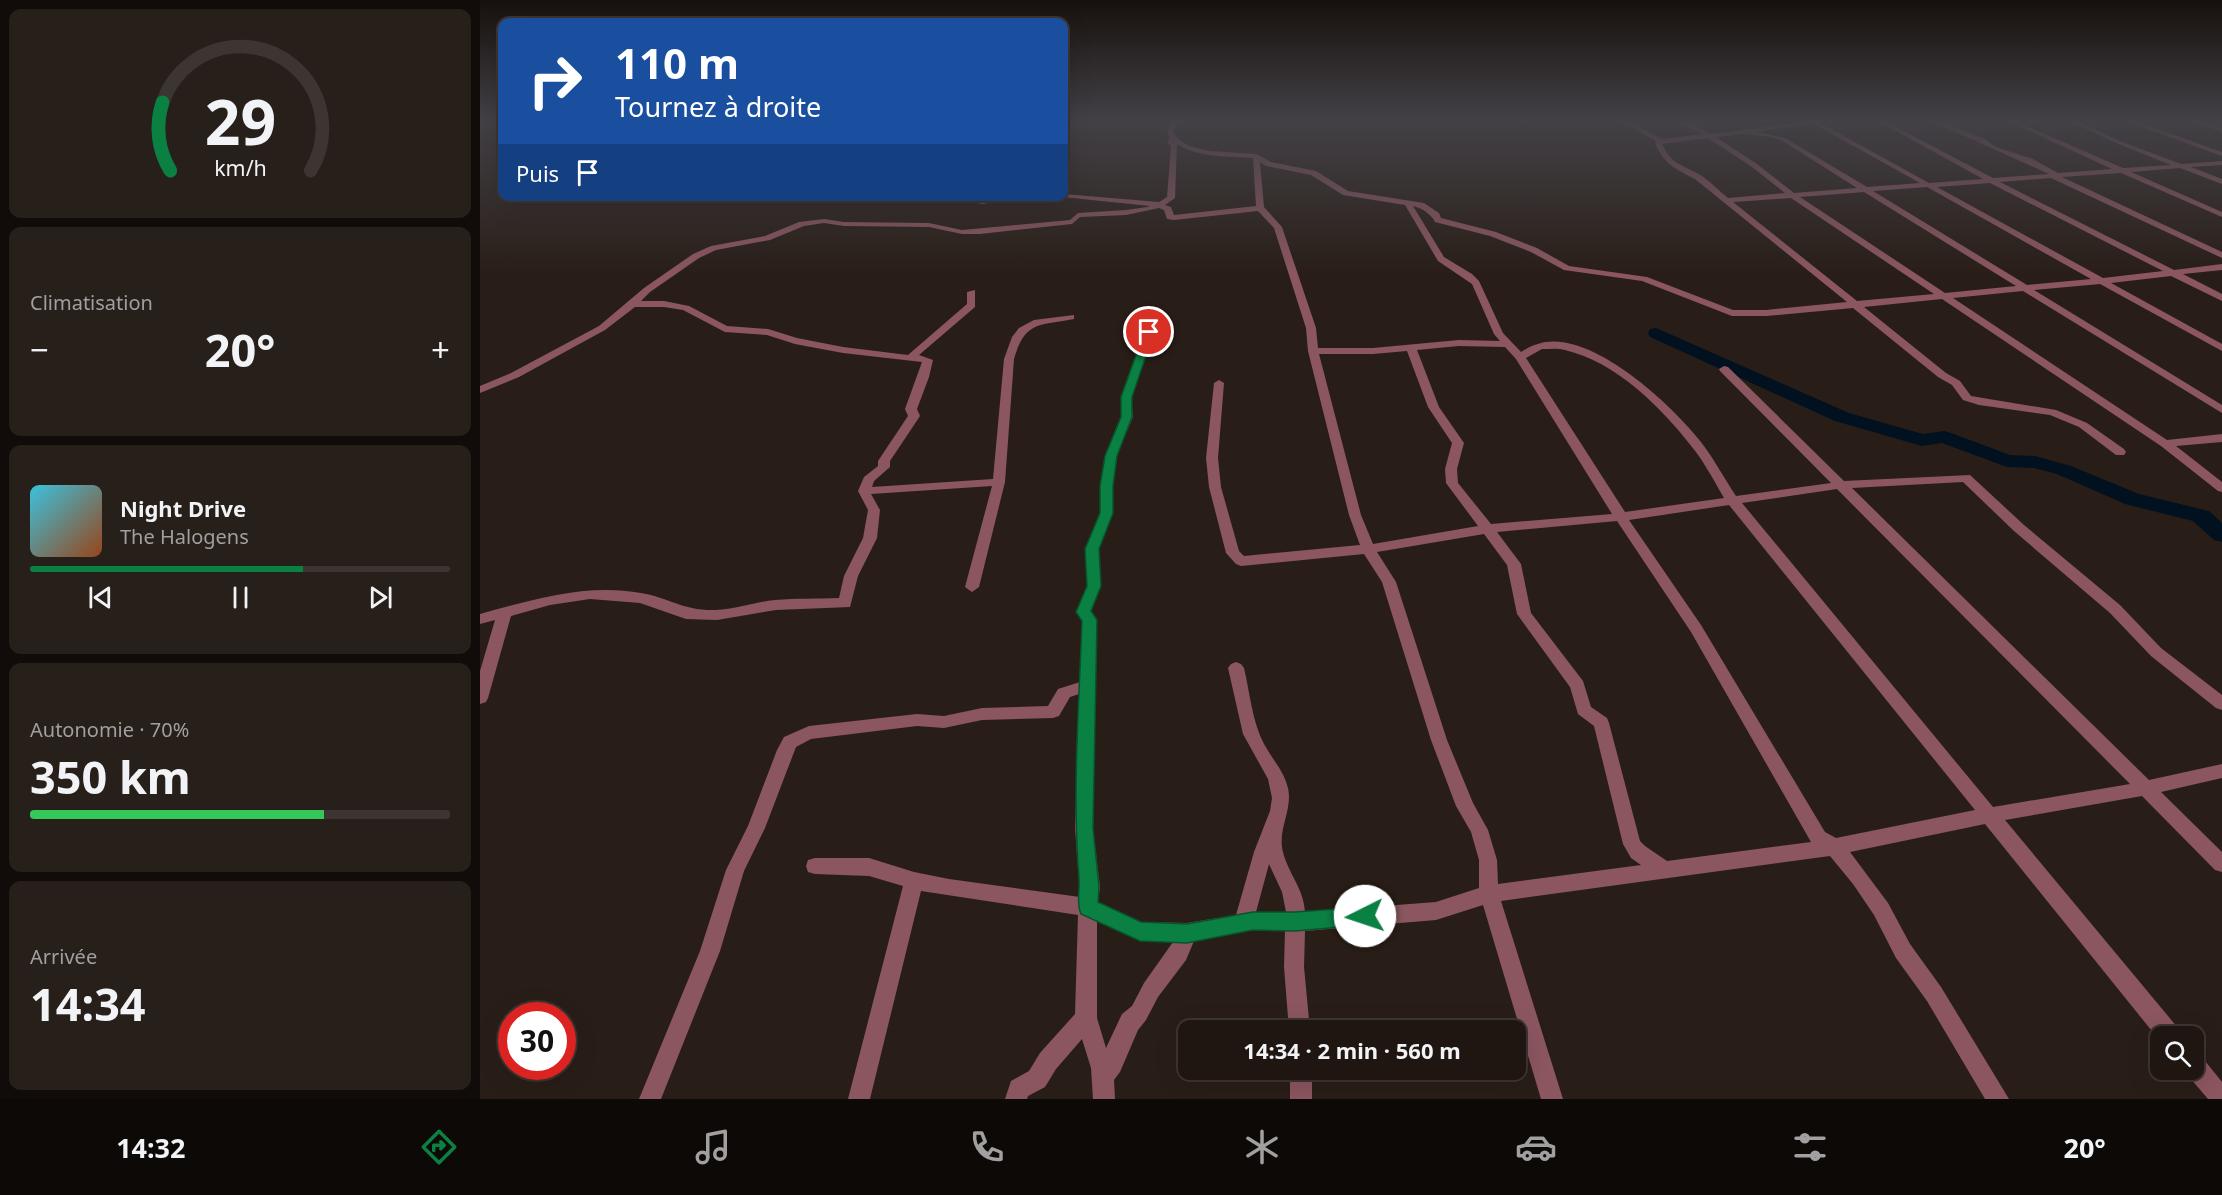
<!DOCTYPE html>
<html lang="fr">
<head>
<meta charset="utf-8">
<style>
	:root { --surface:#1f1611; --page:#271f1a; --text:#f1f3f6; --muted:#a19f9f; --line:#3c3531; --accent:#0b8043 }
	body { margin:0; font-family:"Noto Sans",sans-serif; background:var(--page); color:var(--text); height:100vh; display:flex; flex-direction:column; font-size:22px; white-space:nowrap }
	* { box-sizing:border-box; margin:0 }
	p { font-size:20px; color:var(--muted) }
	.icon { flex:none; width:33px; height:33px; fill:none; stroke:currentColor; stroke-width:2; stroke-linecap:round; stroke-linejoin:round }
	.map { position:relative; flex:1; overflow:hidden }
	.sheet { display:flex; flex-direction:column; gap:9px; padding:9px; background:#110c09; width:480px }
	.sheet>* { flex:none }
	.banner { position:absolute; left:18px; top:18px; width:570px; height:183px; border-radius:12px; box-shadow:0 6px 24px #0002,0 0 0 2px var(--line); background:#1a4fa0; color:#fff; overflow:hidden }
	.buttons { position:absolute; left:1670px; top:1026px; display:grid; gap:12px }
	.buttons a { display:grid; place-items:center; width:54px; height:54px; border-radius:12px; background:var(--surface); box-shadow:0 6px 24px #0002,0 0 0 2px var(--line); font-size:30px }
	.speed { position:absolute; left:18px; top:1002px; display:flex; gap:12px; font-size:30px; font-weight:700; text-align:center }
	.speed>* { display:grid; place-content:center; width:78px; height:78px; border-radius:50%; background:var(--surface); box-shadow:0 6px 24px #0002,0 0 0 2px var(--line); line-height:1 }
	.speed .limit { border:9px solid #d22; background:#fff; color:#111 }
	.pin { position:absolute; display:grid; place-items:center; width:51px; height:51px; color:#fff; margin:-26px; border:3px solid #fff; border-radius:50%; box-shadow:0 2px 6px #0007 }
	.me { position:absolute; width:66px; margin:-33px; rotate:266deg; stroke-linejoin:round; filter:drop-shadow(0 0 4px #0008) }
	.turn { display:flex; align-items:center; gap:21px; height:126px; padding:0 18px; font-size:27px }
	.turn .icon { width:78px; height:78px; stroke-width:2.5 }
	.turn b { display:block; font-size:42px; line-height:51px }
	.then { display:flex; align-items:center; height:57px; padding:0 18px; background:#0003; gap:12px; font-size:22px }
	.big { font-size:45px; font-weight:700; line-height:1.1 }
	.sheet .card { flex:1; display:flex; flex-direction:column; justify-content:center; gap:9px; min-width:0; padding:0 21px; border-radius:12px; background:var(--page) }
	.sheet .dial { align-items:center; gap:0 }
	.dial svg { height:156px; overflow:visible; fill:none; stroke:var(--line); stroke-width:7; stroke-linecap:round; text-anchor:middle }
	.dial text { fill:var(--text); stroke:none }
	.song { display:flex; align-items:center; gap:18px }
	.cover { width:72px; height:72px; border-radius:9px; background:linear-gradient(135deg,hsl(190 70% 55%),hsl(20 70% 35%)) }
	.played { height:6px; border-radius:3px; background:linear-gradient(90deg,var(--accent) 65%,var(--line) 65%) }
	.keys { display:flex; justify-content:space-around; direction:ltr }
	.heat { display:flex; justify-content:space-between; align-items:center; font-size:33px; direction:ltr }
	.charge { height:9px; border-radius:4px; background:linear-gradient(90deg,#34c759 70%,var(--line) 0) }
	.trip { position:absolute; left:698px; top:1020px; width:348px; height:60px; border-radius:12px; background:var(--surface); box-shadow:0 6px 24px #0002,0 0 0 2px var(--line); font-weight:700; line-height:60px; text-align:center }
	.tab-bar { display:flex; height:96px; justify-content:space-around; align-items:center; background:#0c0907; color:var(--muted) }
	.tab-bar .icon { width:42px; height:42px }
	.tab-bar .selected { color:var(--accent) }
	.tab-bar b { font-size:27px; color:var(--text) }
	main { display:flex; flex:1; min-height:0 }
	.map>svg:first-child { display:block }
</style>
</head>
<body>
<main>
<section class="sheet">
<div class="card dial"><svg viewBox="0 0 100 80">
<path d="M14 69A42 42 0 1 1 86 69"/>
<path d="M14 69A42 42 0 0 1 10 34" stroke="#0b8043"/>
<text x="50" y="56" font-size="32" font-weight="700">29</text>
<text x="50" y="72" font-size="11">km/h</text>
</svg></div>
<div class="card"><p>Climatisation</p>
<div class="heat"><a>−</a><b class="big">20°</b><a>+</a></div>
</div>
<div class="card">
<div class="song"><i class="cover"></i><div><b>Night Drive</b><p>The Halogens</p></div></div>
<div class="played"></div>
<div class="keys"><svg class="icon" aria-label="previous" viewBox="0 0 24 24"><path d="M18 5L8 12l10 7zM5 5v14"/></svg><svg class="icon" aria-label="pause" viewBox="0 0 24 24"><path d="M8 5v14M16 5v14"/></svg><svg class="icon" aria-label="next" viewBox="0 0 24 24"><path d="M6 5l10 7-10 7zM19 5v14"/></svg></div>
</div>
<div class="card"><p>Autonomie · 70%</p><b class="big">350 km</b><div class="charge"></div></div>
<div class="card"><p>Arrivée</p><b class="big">14:34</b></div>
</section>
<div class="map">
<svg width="1742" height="1099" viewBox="0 0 1742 1099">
	<rect width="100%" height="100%" fill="#291e17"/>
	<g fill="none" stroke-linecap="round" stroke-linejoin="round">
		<!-- river -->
		<polygon fill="#01111f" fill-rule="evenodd" points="1176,328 1369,413 1443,434 1464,431 1471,433 1530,455 1555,456 1591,466 1659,494 1729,511 1742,523 1742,542 1734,540 1713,521 1645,504 1577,474 1554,468 1527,467 1462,443 1442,446 1355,421 1170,337 1168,333 1170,329"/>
		<!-- minor -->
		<g fill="#8b5660" fill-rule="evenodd">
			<polygon points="591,120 604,120 584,125 584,121"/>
			<path d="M693,120H699L693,132L698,139L709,146L730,151L776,154L791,162L836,171L868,191L944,203L959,213L961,218L1016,232L1057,248L1089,266L1167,277L1253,310H1286L1367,302L1215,179C1194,168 1185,165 1175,143L1176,141L1139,120H1146L1182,139L1222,134L1201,124L1199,120H1207V122L1231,134L1335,120L1449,183L1503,179L1396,120H1403L1513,178L1569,174L1449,120H1457L1503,138L1516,147L1553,159L1578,173L1632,169L1525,120H1533L1643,168L1691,165L1636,143L1587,120H1595L1640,141L1701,164L1742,161V165L1711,167L1742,179V184L1700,168L1651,172L1742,212V217L1641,173L1582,177L1742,252V258L1571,178L1520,182L1694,270L1742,264V270L1703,274L1742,294V301L1691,276L1631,283L1742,344V351L1620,284L1554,290L1742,405V413L1543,291L1473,298L1687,440L1742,434V442L1696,446L1742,482V492L1738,491L1681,446L1462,299L1384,307L1466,373L1480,381L1491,396L1576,410L1607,423L1644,449L1646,452L1644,455H1636L1599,427L1570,415L1499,405L1483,400L1472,385L1458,377L1373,308L1286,316H1252L1162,281L1084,270L1051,252L1010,236L955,222C951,214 942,208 933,206L964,257L992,274L999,281L1023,333L1041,352C1046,349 1052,345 1058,344C1109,327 1192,405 1221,442C1234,459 1244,478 1256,496L1351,483L1240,371L1239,369L1244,366L1248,367L1364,481L1490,475L1544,525L1640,605L1681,648L1742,695V710L1736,708L1671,656L1630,613L1534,531L1483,482L1372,488L1669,780L1742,764V778L1681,792L1742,852V872L1735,870L1662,796L1525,820L1698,1028L1701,1036H1680V1041L1505,824L1370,852L1408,903L1430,944L1461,987L1529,1099H1505L1447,1001L1416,958L1394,915L1373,884L1350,856L1021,901L1083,1099H1061L1003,905L956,920L825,931L824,967L830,1030H809L804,967L805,931L773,930L714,941L706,960L678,997L666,1020L658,1030L640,1072L634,1080L635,1099H613L611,1068L602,1039L576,1069L565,1087L548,1096L547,1099H525L531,1081L549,1071L560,1053L595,1014L598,915L441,891L390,1099H368L423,886L389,876L335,874L328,872L326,866L328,860L335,858H389L434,872L469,879L600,897L595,828L599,694L590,697L579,716L573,718L502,720L464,728L437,726L331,739L316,747L285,828L264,871L240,951L181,1099H159L220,951L246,870L268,826L297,750L304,737L329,726L437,714L464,716L502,708L568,706L578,689L600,682L602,620L597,612L607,586L605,549L620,513V486L625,455L641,417V397L669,321L677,323L651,397L653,417L637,455L632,486V513L619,549L621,586L611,612L616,620L613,828L620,887L618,902L661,922L707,923L756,915L774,852L790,811L792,798L788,779L763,734L748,668L751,664L756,662L761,664L764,668C770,693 772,721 784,744C792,759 804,771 808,788C813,810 797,830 803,852C808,873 824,889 825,912L956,902L999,888V860L991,832L976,806L951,740L902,582L884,554L761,566L756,564L746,553L729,487L726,458L734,383L739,380L744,383L738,458L741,487L759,551L764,556L880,545L869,515L828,351L826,328L794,228L778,211L694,220L687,219L684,210L679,208L646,215L600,217L592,224L500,234H482L449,227L364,226L344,223L324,226L290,240L236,250L219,258L170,292L161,301H184L209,306L247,326L288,329L317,338L363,347L428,355L487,304V292L495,290V307L439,355L453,360L449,377L437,409L440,416L410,461V467L394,481L392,487L513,479L524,359L532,337L539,328L554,320L594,315V319C560,326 545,320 534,359L525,482L499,587L492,592L485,587L512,486L391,494L400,510L397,538L378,576L370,607L296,610L237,620L206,619L160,603L110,599L70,605L31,616L8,698L6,702L0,704V671L15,620L0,624V614C52,600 105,583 161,593C190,598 203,611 236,610C256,609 275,602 295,600C316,598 338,599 359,598L364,576L383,538L388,510L378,491L384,477L398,466V461L428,416L425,409L442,362L363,353L315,344L287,335L245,332L203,310L184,307H155L125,330L39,377L0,393V386L31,373L119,326L164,288L213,254L231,246L285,236L319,222L344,219L364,222L449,223L482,230L590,220L598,213L646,210L667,207L670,206L573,196H584V194L679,202L687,197L691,146L687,142L690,138L687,132ZM1332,123L1440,183L1387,187L1305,138L1278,132ZM1263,134L1290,137L1301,140L1377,188L1314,193L1277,164L1236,137ZM1228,138L1272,167L1305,193L1248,198C1239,191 1231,182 1222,176C1203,164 1192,166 1182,144ZM697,144C718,158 748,156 773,158L776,206L694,215L691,207L685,205L695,198ZM780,162L786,166L831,175L863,195L925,205L958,261L992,284L1014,334L1020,341L979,340L893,348H838L836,328L802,227L784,207ZM1510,183L1683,271L1623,278L1457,187ZM1447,187L1611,279L1547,285L1393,191ZM1384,192L1536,286L1465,293L1320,197ZM1311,198L1454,294L1377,301L1253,202ZM979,346L1025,347L1036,359L1132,514L1011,524L978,483L977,469L984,443L959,407L937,350ZM1062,349C1070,349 1078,348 1085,350C1136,362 1181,407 1212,447C1225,463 1234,481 1244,498L1145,512L1046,358ZM927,351L948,407L972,443L965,469L966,483L998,526L893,544L881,515L839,354H893ZM1357,489L1650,784L1513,807L1262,503ZM1249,505L1495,810L1356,838L1345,832L1221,625L1149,520ZM1137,521L1211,632L1331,842L1187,861L1165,846L1160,841L1129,723L1127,718L1111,707L1103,681L1051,613L1041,564L1017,532ZM1004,534L1027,565L1037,614L1090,687L1098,714L1114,726L1143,844L1151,858L1161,865L1018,884L1017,860L1008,830L993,803L967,740L916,582L897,552ZM789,864L802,892L806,912H776ZM617,921L660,940L693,942L664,983L652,1006L642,1014L626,1048L617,1018Z"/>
			<polygon points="1643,120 1652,120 1742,152 1742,156"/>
			<polygon points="1710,120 1719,120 1742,128 1742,132"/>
			<polygon points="584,144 587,146 587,148 584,149"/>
			<polygon points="465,196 502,200 555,196 502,204"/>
			<polygon points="1713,1053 1721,1056 1742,1082 1742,1099 1728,1099 1705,1072 1704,1070 1713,1070"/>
			<rect x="810" y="1070" width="22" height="29"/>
		</g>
	</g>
	<!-- sky -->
	<linearGradient id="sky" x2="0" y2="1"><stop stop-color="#17100d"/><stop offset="0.44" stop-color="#434147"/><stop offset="1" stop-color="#434147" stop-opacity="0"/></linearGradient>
	<rect width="1742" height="274" fill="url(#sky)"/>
	<!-- route -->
	<path fill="#0b8043" stroke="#07532c" stroke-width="1.5" d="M665,330L674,332L652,397V417L637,456L633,486V513L619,549L621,586L611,611L617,620L613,828L619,887L618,902L661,922L707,924L773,912H815L885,907L892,909L895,916L892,923L885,925L815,931L773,930L707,943L660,941L601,914C596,903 600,890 599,878C592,792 599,706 602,621L596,612L607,586L605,549L620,513V486L625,456L641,417V397Z"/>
</svg>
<div class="buttons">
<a><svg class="icon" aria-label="search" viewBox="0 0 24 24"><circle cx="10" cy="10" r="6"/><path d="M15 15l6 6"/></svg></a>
</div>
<div class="speed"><div class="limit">30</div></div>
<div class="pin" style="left:669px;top:332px;background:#d93025"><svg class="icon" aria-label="arrive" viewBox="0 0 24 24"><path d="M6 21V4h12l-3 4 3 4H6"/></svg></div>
<svg class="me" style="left:885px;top:916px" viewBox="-20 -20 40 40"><circle r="19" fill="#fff"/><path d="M0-13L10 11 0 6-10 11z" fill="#0b8043"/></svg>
<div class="trip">14:34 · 2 min · 560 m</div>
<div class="banner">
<div class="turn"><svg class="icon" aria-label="right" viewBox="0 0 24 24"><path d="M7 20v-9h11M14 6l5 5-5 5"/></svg><div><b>110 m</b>Tournez à droite</div></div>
<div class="then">Puis<svg class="icon" aria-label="arrive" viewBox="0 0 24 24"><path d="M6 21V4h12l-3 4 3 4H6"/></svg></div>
</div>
</div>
</main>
<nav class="tab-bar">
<b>14:32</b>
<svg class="icon selected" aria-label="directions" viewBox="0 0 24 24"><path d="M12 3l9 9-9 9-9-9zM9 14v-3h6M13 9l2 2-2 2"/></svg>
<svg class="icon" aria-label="music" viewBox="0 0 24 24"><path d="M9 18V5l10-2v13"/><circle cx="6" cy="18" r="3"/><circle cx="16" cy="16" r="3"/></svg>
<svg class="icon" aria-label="phone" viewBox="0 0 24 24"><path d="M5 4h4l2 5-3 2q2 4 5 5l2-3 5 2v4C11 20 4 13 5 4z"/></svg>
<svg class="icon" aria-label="climate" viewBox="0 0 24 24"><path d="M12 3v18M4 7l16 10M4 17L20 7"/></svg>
<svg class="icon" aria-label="car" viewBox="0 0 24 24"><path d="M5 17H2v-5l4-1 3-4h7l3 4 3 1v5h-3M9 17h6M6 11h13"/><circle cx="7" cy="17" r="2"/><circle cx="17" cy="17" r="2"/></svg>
<svg class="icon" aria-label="filters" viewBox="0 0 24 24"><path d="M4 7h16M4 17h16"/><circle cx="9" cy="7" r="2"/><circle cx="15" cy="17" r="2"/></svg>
<b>20°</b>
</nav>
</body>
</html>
